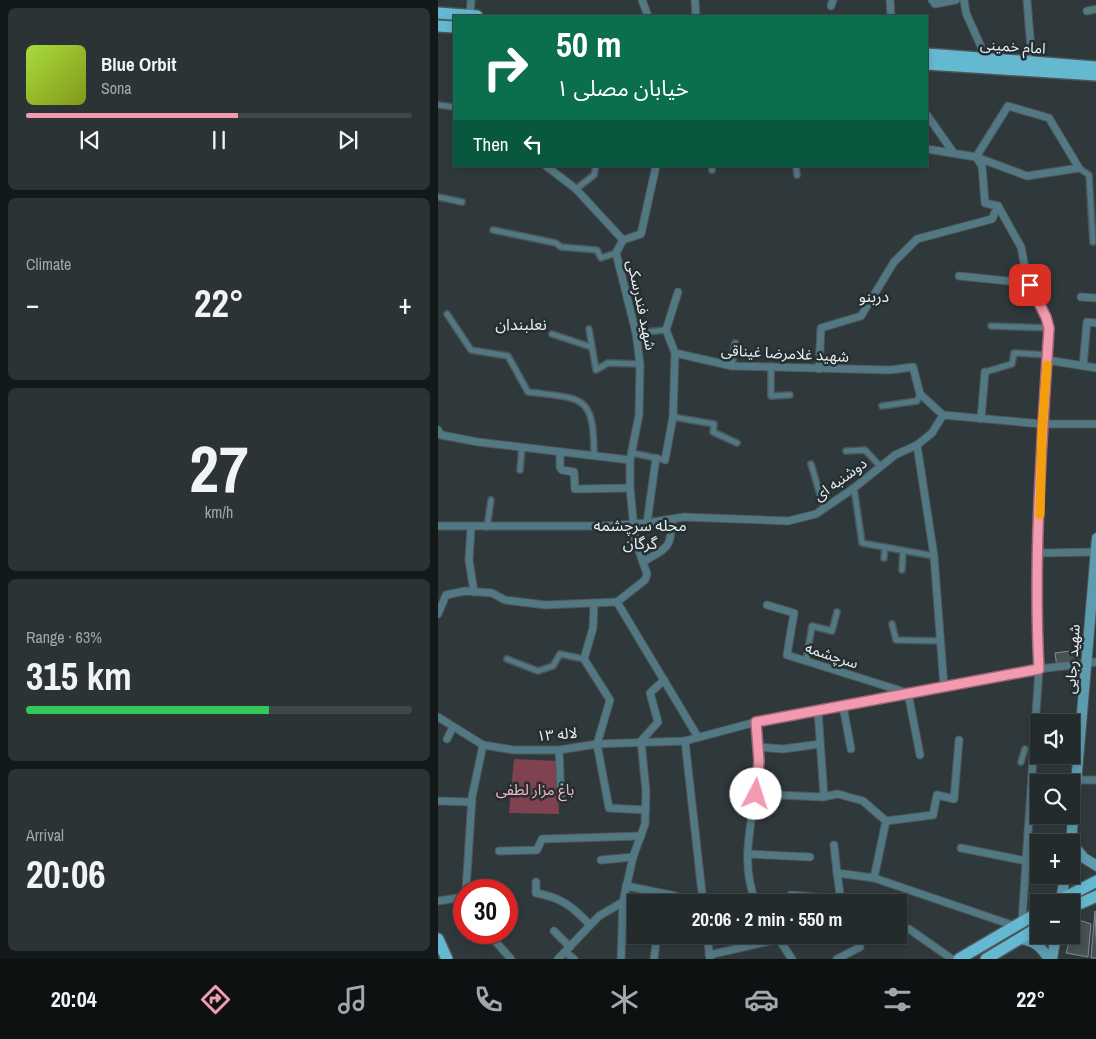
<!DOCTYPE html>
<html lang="en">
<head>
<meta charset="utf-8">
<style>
	:root { --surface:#232b2d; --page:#2b3335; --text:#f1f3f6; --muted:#a3a7aa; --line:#404749; --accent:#f29aaf }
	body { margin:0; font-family:"Archivo Narrow","Noto Sans Arabic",sans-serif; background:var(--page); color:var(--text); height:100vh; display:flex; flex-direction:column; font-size:19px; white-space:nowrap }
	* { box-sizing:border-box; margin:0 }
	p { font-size:16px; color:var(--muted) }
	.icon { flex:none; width:28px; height:28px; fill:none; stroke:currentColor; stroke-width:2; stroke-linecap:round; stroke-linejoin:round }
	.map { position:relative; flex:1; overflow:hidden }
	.drawer { display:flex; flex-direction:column; gap:8px; padding:8px; background:#131819; width:438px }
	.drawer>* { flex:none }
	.hud { position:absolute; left:15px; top:15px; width:475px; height:152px; border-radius:0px; box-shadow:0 2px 8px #0003,0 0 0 1px var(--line); background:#0b6e4f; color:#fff; overflow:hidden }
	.fabs { position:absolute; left:592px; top:714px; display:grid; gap:10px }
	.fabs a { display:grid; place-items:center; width:50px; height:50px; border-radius:0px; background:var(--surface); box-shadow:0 2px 8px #0003,0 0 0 1px var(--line); font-size:25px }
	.speed { position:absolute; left:15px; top:879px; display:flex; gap:10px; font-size:25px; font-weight:700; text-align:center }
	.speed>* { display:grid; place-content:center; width:65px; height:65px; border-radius:50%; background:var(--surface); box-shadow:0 2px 8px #0003,0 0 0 1px var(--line); line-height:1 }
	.speed .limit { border:8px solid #d22; background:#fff; color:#111 }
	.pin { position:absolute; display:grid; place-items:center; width:42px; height:42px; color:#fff; margin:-21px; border-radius:10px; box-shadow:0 2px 8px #0006 }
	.me { position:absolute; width:55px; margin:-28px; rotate:5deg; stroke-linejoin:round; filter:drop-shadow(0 0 4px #0008) }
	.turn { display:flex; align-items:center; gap:18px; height:105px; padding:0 20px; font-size:22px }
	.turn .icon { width:65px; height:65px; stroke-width:2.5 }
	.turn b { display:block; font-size:35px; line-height:42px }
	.then { display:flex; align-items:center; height:48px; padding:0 20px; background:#0003; gap:10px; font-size:19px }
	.big { font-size:38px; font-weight:700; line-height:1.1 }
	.drawer .card { flex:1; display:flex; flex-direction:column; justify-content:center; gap:8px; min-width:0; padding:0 18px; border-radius:8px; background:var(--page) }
	.drawer .dial { align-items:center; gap:0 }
	.dial b { font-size:65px; line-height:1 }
	.song { display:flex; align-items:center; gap:15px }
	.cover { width:60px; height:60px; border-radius:8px; background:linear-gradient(135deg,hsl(80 70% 55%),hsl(70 70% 35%)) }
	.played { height:5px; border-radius:2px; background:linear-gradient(90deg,var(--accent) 55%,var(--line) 55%) }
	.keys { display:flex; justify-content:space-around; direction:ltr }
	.heat { display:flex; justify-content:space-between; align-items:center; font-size:28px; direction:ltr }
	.charge { height:8px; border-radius:4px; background:linear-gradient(90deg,#34c759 63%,var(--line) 0) }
	.trip { position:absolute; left:189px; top:894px; width:280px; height:50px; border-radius:0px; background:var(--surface); box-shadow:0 2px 8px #0003,0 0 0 1px var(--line); font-weight:700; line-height:50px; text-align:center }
	.dock { display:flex; height:80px; justify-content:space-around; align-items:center; background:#0e1112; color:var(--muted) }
	.dock .icon { width:35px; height:35px }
	.dock .active { color:var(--accent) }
	.dock b { font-size:22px; color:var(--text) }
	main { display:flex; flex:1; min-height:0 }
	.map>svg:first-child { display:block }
</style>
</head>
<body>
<main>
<section class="drawer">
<div class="card">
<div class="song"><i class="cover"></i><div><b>Blue Orbit</b><p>Sona</p></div></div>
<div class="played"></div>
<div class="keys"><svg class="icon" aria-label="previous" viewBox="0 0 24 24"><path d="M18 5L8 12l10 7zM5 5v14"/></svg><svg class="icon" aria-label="pause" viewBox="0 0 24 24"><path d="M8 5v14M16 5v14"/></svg><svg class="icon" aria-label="next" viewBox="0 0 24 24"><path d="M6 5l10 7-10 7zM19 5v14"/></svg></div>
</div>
<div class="card"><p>Climate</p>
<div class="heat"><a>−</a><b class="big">22°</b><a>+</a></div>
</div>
<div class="card dial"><b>27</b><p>km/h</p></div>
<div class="card"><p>Range · 63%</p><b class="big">315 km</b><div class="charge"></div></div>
<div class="card"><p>Arrival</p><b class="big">20:06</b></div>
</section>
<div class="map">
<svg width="659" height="959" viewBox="0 0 659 959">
	<rect width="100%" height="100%" fill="#2f393c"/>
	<!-- green -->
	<polygon fill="#804151" points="76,759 119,761 121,814 71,813"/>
	<!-- building -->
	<g fill="#465154" stroke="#828d91">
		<polygon points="640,650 640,662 619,667 617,653"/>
		<polygon points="657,911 659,958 653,958"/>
		<polygon points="638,919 653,924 650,957 628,953"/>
	</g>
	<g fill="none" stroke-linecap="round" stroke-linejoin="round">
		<!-- pedestrian casing -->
		<g stroke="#4d5659" stroke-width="8">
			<g id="pedestrian">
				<polyline points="0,105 16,107"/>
				<polyline points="274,166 274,170"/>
				<polyline points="358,166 359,175"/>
				<polyline points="641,168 651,175 655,242"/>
				<polyline points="138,189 156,175 158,166"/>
				<polyline points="0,197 24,202"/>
				<polyline points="55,230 118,243 123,247 159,250 163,258 178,253"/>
				<path d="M9,314L33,350L70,356L90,392C144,399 156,393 156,455"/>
				<polyline points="553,326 611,328"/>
				<polyline points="151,329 158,370 170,363 202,364"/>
				<polyline points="198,333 228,330"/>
				<polyline points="114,334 153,347"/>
				<polyline points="294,366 297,343"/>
				<polyline points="333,366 333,396 352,395"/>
				<polyline points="547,372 574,364 576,353 610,355"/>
				<polyline points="444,406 479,401 482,394"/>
				<polyline points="235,417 276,424 275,432 299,443"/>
				<polyline points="408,451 427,450 442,466"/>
				<polyline points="194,453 227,460"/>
				<polyline points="373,464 386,508"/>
				<polyline points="82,470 84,447"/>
				<polyline points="416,488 424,543 496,556"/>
				<polyline points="49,527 53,500"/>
				<polyline points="446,558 447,547"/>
				<polyline points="464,570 465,550"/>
				<polyline points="454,624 458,640 503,641"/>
				<polyline points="69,659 100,671 115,666 122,654 146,659"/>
				<polyline points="368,661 374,626 394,631 399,612"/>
				<polyline points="583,762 587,749"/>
			</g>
		</g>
		<!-- minor casing -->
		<g stroke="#4d5659" stroke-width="9">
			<g id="minor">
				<polyline points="204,0 210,16"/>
				<polyline points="257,0 258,16"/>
				<polyline points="452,0 453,16"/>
				<polyline points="494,0 497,4 518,0"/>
				<polyline points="526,0 528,13 549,60"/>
				<polyline points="589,0 594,62"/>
				<polyline points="393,6 395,0"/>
				<polyline points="649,11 659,9"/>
				<polyline points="32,16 33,0"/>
				<polyline points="489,115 515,152"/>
				<polyline points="489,149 538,157 589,176 641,168 611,118 570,106 538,157"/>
				<polyline points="538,157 544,166 547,203 560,206"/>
				<polyline points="108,166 138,189 185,240"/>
				<path d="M560,206L583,247L590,283L608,317L611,328C604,441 596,555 601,669L584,922"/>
				<polyline points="521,276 590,283"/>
				<polyline points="240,292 228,330 237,353 294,366 452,370 475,367 482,394 505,415"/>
				<polyline points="643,297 659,298"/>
				<polyline points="609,360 659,368"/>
				<polyline points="645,366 649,322 659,323"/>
				<polyline points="381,369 383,328 423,316 456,262 479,239 554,219 560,206"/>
				<polyline points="543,419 547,372"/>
				<polyline points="0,430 3,435 40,442 192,460"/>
				<polyline points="479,445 496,556 506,687"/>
				<polyline points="122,452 122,467 124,470 136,472 137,489 192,488"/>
				<polyline points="227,460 235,417 237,353"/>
				<polyline points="209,523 218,458"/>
				<polyline points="0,526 168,526 209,523 246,517 350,521 378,514 416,488 457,455 479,445 494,433 505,415 604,424 659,424"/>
				<polyline points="33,527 31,560 36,592"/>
				<polyline points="601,553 657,552"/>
				<path d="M205,562C229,547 233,550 234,520"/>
				<polyline points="179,602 207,580 209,574 197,539 192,488 192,460 201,415 202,364 198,333 178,253 185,240 203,234 218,166"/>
				<polyline points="179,602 260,737"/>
				<polyline points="156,603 155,628 146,659 172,700 159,744 171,808 208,810"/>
				<polyline points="329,605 356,613 349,655 470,693 482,755"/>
				<polyline points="0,614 8,595 27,591 54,593 67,600 107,605 179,602"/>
				<polyline points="405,706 413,749"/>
				<polyline points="380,710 386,797"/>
				<polyline points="0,717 45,745 76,750 121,750 159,744 247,741 318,722 601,669 659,662"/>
				<path d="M318,722C319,735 322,751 321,764C318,809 299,859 318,902"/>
				<polyline points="9,739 15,727"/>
				<polyline points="247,741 265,902"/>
				<polyline points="319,747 345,749 382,744"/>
				<polyline points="121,750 123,799"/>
				<polyline points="639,780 659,780"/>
				<polyline points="318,794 384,797 400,794 425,801 448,821"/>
				<polyline points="0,801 34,802"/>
				<polyline points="448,821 495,815 499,795 516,799 521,740"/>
				<polyline points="396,845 399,873 436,878 577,926"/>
				<polyline points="523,848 588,861"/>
				<polyline points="61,851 99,850 104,839 203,836"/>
				<polyline points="311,854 372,857"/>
				<polyline points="163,860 195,857"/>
				<polyline points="399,873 403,902"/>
				<polyline points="436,878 448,821"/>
				<path d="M98,882V893C124,898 134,906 152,925"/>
				<polyline points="188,886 238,896"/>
				<polyline points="28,890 34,797 45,745"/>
				<polyline points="353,895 401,899"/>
				<polyline points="0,901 26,897"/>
				<polyline points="184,914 198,915"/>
				<polyline points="471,929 514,959"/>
				<polyline points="116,931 132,947"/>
				<polyline points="42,932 51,934 73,959"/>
				<polyline points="269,935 272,959"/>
				<polyline points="338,935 354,959"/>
				<polyline points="440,935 444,937"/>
				<polyline points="127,952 136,959"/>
				<polyline points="271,955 341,939"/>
				<polyline points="120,959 161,916 185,902"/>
				<polyline points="183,959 185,902 195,857 207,824 208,791 203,741 220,722 212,693 226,680"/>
				<polyline points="216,959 219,935"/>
				<polyline points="399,959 422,947"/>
			</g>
		</g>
		<!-- secondary casing -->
		<g stroke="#4d5659" stroke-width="12">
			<g id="secondary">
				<polyline points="633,842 659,538"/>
				<polyline points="634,844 646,858 659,866"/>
				<polyline points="623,902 627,875"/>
				<path d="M583,939C597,941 603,947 611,959"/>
				<polyline points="614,959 618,935"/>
			</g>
		</g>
		<!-- primary casing -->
		<g stroke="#4d5659" stroke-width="14">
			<g id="primary">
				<polyline points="0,13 39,16"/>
				<polyline points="0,26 16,27"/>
				<polyline points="489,54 659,67"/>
				<polyline points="489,64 659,75"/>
				<polyline points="618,902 659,881"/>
				<polyline points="634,907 659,896"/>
				<polyline points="0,939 9,959"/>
				<polyline points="521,959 601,912"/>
				<polyline points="548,959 601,927"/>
			</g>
		</g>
		<!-- pedestrian -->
		<use href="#pedestrian" stroke="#527884" stroke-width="5"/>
		<!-- minor -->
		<use href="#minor" stroke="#527884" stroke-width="7"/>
		<!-- secondary -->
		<use href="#secondary" stroke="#5d9caf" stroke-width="10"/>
		<!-- primary -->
		<use href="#primary" stroke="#64b8d0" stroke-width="11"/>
	</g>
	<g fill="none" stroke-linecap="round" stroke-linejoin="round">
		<!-- route casing -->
		<g stroke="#9d6472" stroke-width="12">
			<path id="route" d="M318,794L321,761L318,722L601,669C595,556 604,441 611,328L608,317L592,285"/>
		</g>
		<!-- route -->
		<use href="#route" stroke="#f29aaf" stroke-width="9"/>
		<!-- slow -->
		<polyline stroke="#f59e0b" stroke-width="9" points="602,515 604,428 609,365"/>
	</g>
	<g text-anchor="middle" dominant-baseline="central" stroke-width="5" stroke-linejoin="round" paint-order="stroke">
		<!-- street labels -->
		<g font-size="15" fill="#e9f0f2" stroke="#252f32">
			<text transform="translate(575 46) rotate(4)">امام خمینی</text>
			<text transform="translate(204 305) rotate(78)">شهید فندرسکی</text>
			<text transform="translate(347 353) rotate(3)">شهید غلامرضا غیناقی</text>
			<text transform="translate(402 479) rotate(-36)">دوشنبه ای</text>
			<text transform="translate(394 655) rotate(18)">سرچشمه</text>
			<text transform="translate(634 659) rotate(-86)">شهید رجایی</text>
			<text transform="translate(119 734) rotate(-5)">لاله ۱۳</text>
		</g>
		<!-- park labels -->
		<g font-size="15" fill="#f7b4c3" stroke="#252f32">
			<text x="97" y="789">باغ مزار لطفی</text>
		</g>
		<!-- neighbourhood labels -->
		<g font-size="16" fill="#e9f0f2" stroke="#252f32">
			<text x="436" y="296">دربنو</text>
			<text x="83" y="324">نعلبندان</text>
			<text x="202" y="525">محله سرچشمه<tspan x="202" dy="18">گرگان</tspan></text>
		</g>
	</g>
</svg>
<div class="fabs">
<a><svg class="icon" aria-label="sound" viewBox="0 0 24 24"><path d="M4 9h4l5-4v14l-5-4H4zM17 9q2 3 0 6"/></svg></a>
<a><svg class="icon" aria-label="search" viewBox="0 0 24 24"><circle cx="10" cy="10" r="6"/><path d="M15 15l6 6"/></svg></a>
<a>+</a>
<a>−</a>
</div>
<div class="speed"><div class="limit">30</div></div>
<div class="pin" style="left:592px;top:285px;background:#d93025"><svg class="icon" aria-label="arrive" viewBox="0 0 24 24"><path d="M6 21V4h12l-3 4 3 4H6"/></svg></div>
<svg class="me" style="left:318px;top:794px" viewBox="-20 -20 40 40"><circle r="19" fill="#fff"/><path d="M0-13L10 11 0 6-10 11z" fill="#f29aaf"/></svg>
<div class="trip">20:06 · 2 min · 550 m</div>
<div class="hud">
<div class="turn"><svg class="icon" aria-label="right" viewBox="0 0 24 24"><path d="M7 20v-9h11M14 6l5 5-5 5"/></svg><div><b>50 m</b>خیابان مصلی ۱</div></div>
<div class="then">Then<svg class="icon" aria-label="left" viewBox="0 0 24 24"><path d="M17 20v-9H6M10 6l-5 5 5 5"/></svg></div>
</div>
</div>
</main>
<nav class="dock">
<b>20:04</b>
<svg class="icon active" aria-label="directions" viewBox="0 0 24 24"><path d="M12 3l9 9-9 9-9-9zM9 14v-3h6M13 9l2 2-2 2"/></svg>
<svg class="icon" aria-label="music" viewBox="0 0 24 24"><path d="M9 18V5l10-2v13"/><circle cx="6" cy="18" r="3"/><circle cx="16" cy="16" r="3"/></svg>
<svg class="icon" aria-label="phone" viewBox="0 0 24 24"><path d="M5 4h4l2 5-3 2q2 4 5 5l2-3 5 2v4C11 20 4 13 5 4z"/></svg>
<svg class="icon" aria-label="climate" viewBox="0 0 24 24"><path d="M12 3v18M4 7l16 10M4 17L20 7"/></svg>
<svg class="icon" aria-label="car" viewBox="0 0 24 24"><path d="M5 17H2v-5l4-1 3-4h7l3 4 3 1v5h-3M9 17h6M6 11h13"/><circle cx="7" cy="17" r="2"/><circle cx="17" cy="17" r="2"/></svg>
<svg class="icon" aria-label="filters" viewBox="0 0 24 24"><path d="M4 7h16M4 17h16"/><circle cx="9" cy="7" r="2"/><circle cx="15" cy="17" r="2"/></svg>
<b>22°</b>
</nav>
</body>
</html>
